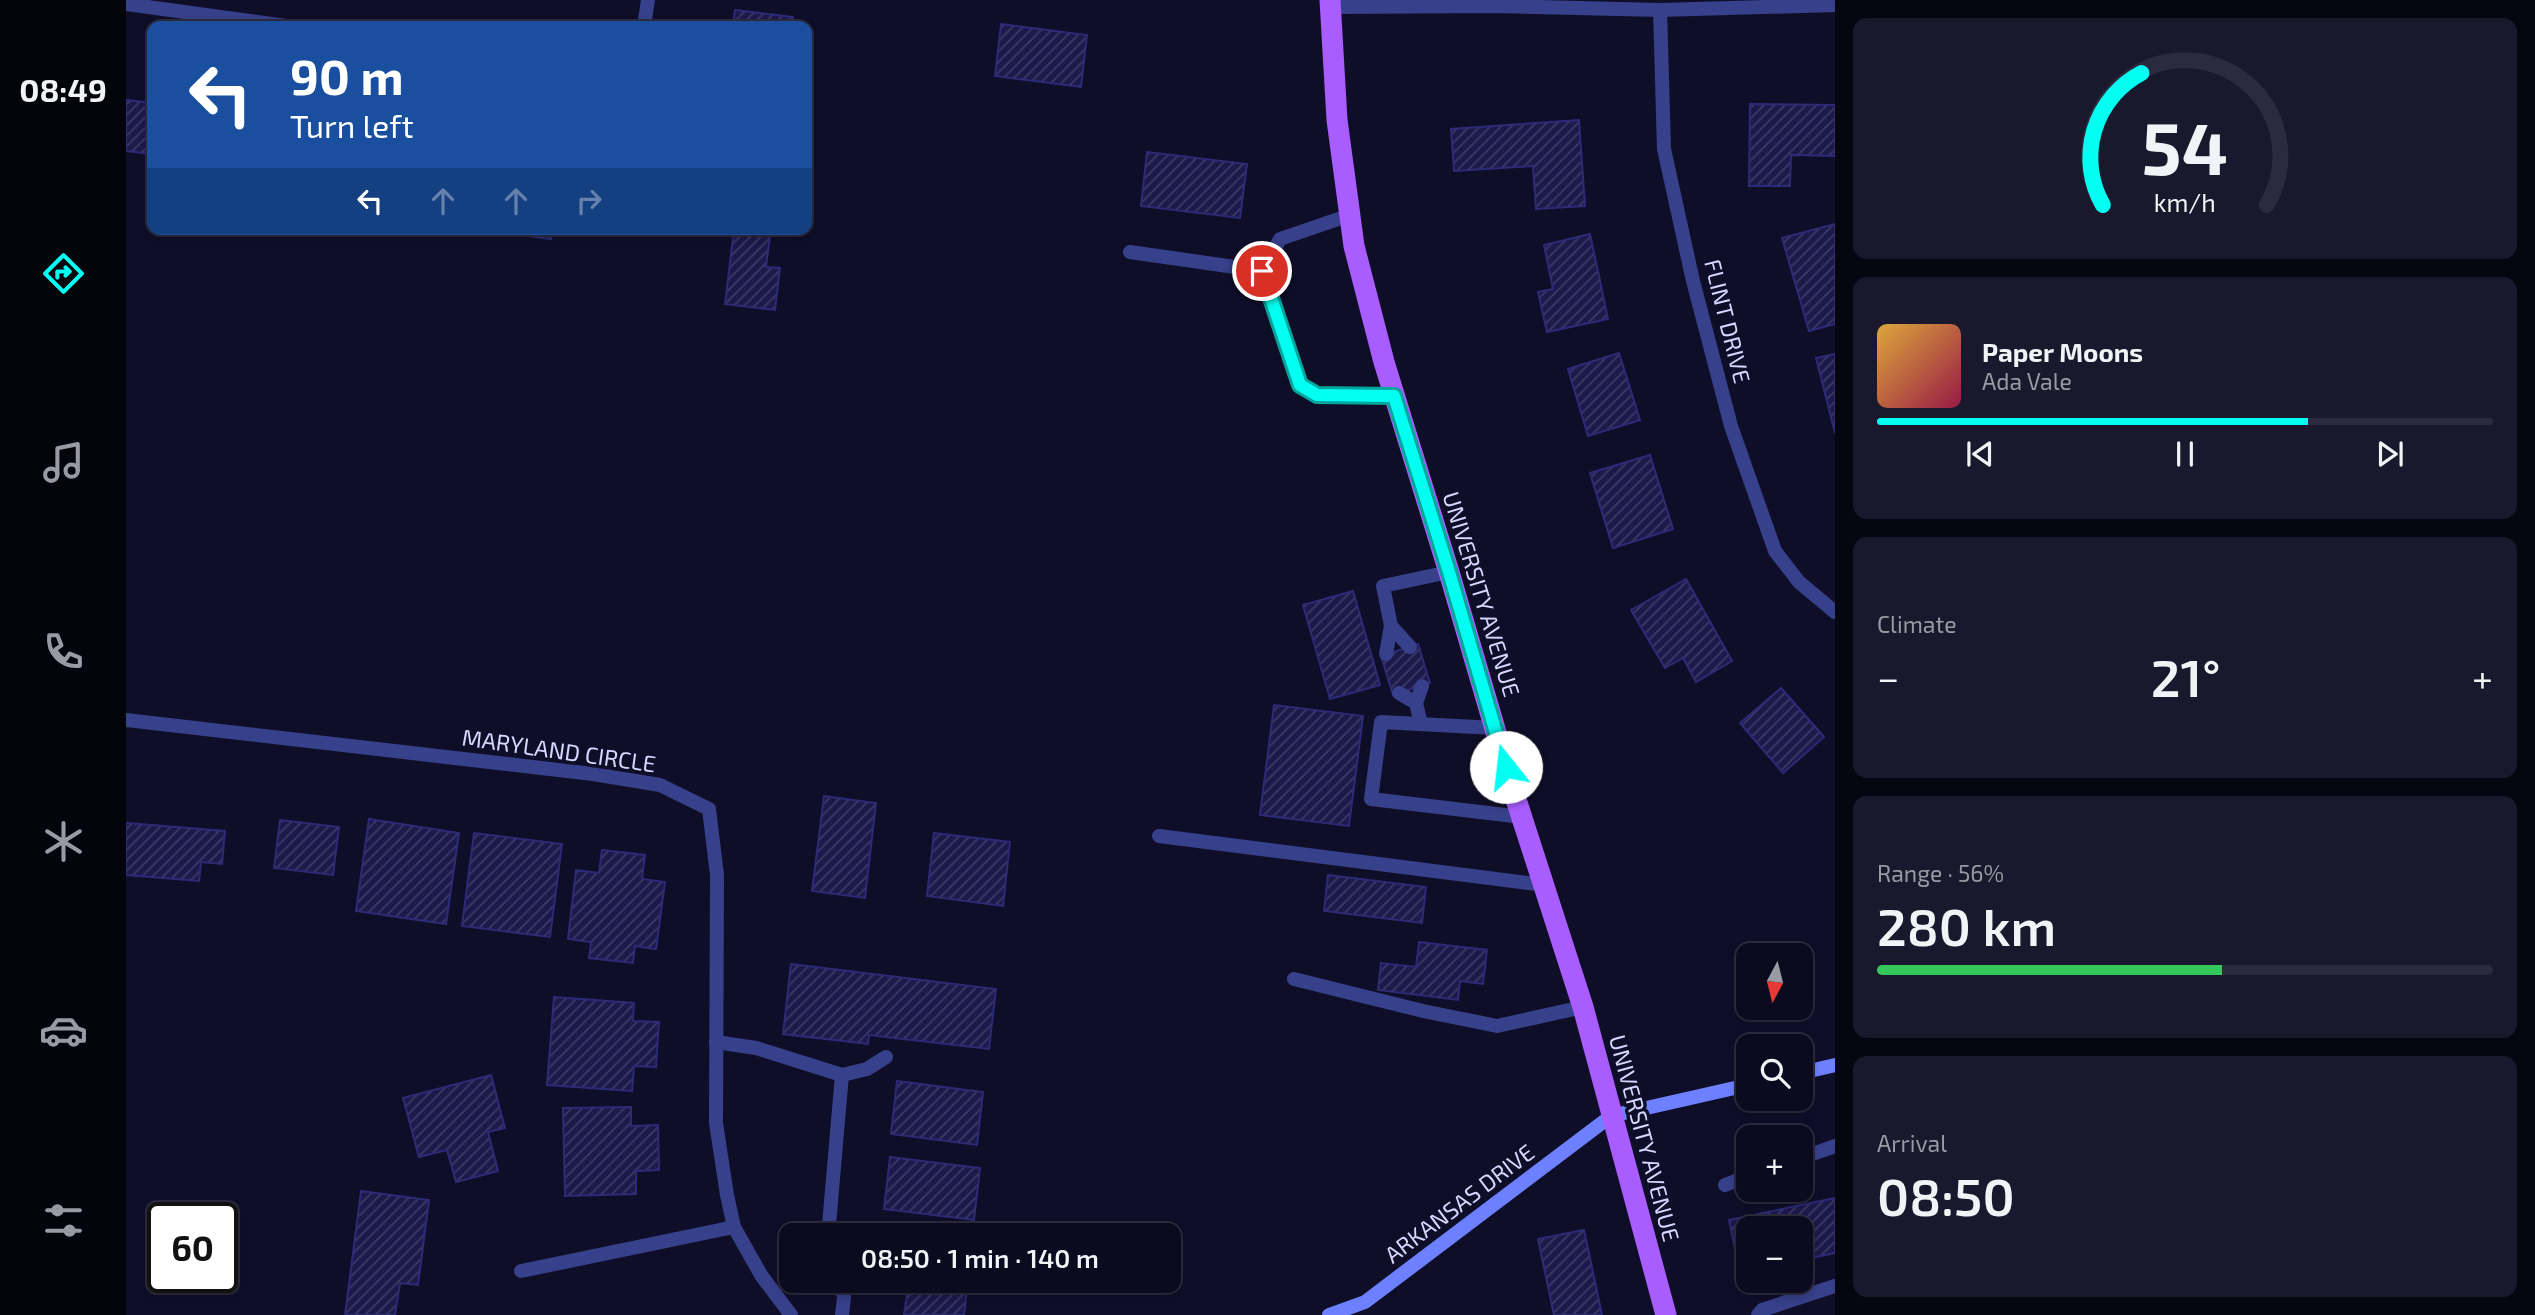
<!DOCTYPE html>
<html lang="en">
<head>
<meta charset="utf-8">
<style>
	:root { --surface:#0b0a1f; --page:#19182c; --text:#f1f3f6; --muted:#9a9aa4; --line:#2b2b3d; --accent:#02fff1 }
	body { margin:0; font-family:"Exo 2",sans-serif; background:var(--page); color:var(--text); height:100vh; display:flex; flex-direction:column; font-size:26px; white-space:nowrap }
	* { box-sizing:border-box; margin:0 }
	p { font-size:23px; color:var(--muted) }
	.icon { flex:none; width:38px; height:38px; fill:none; stroke:currentColor; stroke-width:2; stroke-linecap:round; stroke-linejoin:round }
	.map { position:relative; flex:1; overflow:hidden }
	.sheet { display:flex; flex-direction:column; gap:18px; padding:18px; background:#060611; width:700px }
	.sheet>* { flex:none }
	.banner { position:absolute; left:21px; top:21px; width:665px; height:214px; border-radius:14px; box-shadow:0 4px 10px #0003,0 0 0 2px var(--line); background:#1a4fa0; color:#fff; overflow:hidden }
	.needle { width:46px; rotate:187deg }
	.buttons { position:absolute; left:1610px; top:943px; display:grid; gap:14px }
	.buttons a { display:grid; place-items:center; width:77px; height:77px; border-radius:14px; background:var(--surface); box-shadow:0 4px 10px #0003,0 0 0 2px var(--line); font-size:35px }
	.speed { position:absolute; left:21px; top:1202px; display:flex; gap:14px; font-size:35px; font-weight:700; text-align:center }
	.speed>* { display:grid; place-content:center; width:91px; height:91px; border-radius:50%; background:var(--surface); box-shadow:0 4px 10px #0003,0 0 0 2px var(--line); line-height:1 }
	.speed .limit { border:4px solid #111; border-radius:10px; background:#fff; color:#111 }
	.pin { position:absolute; display:grid; place-items:center; width:60px; height:60px; color:#fff; margin:-30px; border:4px solid #fff; border-radius:50%; box-shadow:0 2px 7px #0007 }
	.me { position:absolute; width:77px; margin:-38px; rotate:344deg; stroke-linejoin:round; filter:drop-shadow(0 0 5px #0008) }
	.turn { display:flex; align-items:center; gap:24px; height:147px; padding:0 28px; font-size:32px }
	.turn .icon { width:91px; height:91px; stroke-width:2.5 }
	.turn b { display:block; font-size:49px; line-height:60px }
	.lanes { display:flex; align-items:center; height:66px; padding:0 28px; background:#0003; justify-content:center; gap:35px; direction:ltr }
	.lanes .off { opacity:.35 }
	.big { font-size:52px; font-weight:600; line-height:1.1 }
	.sheet .card { flex:1; display:flex; flex-direction:column; justify-content:center; gap:10px; min-width:0; padding:0 24px; border-radius:14px; background:var(--page) }
	.sheet .dial { align-items:center; gap:0 }
	.dial svg { height:182px; overflow:visible; fill:none; stroke:var(--line); stroke-width:7; stroke-linecap:round; text-anchor:middle }
	.dial text { fill:var(--text); stroke:none }
	.song { display:flex; align-items:center; gap:21px }
	.cover { width:84px; height:84px; border-radius:10px; background:linear-gradient(135deg,hsl(40 70% 55%),hsl(340 70% 35%)) }
	.played { height:7px; border-radius:4px; background:linear-gradient(90deg,var(--accent) 70%,var(--line) 70%) }
	.keys { display:flex; justify-content:space-around; direction:ltr }
	.heat { display:flex; justify-content:space-between; align-items:center; font-size:38px; direction:ltr }
	.charge { height:10px; border-radius:5px; background:linear-gradient(90deg,#34c759 56%,var(--line) 0) }
	.trip { position:absolute; left:653px; top:1223px; width:402px; height:70px; border-radius:14px; background:var(--surface); box-shadow:0 4px 10px #0003,0 0 0 2px var(--line); font-weight:600; line-height:70px; text-align:center }
	main { display:flex; flex:1; min-height:0 }
	.tabs { display:flex; flex-direction:column; width:126px; justify-content:space-around; align-items:center; background:#04040c; color:var(--muted) }
	.tabs .icon { width:49px; height:49px }
	.tabs .active { color:var(--accent) }
	.tabs b { font-size:32px; color:var(--text) }
	.map>svg:first-child { display:block }
</style>
</head>
<body>
<main>
<nav class="tabs">
<b>08:49</b>
<svg class="icon active" aria-label="directions" viewBox="0 0 24 24"><path d="M12 3l9 9-9 9-9-9zM9 14v-3h6M13 9l2 2-2 2"/></svg>
<svg class="icon" aria-label="music" viewBox="0 0 24 24"><path d="M9 18V5l10-2v13"/><circle cx="6" cy="18" r="3"/><circle cx="16" cy="16" r="3"/></svg>
<svg class="icon" aria-label="phone" viewBox="0 0 24 24"><path d="M5 4h4l2 5-3 2q2 4 5 5l2-3 5 2v4C11 20 4 13 5 4z"/></svg>
<svg class="icon" aria-label="climate" viewBox="0 0 24 24"><path d="M12 3v18M4 7l16 10M4 17L20 7"/></svg>
<svg class="icon" aria-label="car" viewBox="0 0 24 24"><path d="M5 17H2v-5l4-1 3-4h7l3 4 3 1v5h-3M9 17h6M6 11h13"/><circle cx="7" cy="17" r="2"/><circle cx="17" cy="17" r="2"/></svg>
<svg class="icon" aria-label="filters" viewBox="0 0 24 24"><path d="M4 7h16M4 17h16"/><circle cx="9" cy="7" r="2"/><circle cx="15" cy="17" r="2"/></svg>
</nav>
<div class="map">
<svg width="1709" height="1315" viewBox="0 0 1709 1315">
	<defs>
		<pattern id="building-hatch" width="6" height="6" patternUnits="userSpaceOnUse" patternTransform="scale(1.75)"><rect width="6" height="6" fill="#1c194b"/><path d="M-1 1l2-2M0 6l6-6M5 7l2-2" fill="none" stroke="#3c3a66"/></pattern>
	</defs>
	<rect width="100%" height="100%" fill="#0f0e29"/>
	<!-- building -->
	<g fill="url(#building-hatch)" stroke="#2d2a78" stroke-width="2">
		<polygon points="609,10 667,17 666,26 607,26"/>
		<polygon points="875,24 961,35 955,87 869,76"/>
		<polygon points="0,100 26,103 26,154 0,151"/>
		<polygon points="1624,104 1709,105 1709,156 1665,155 1664,186 1623,186"/>
		<polygon points="1453,120 1459,206 1410,209 1407,166 1328,171 1325,129"/>
		<polygon points="1021,152 1121,164 1114,218 1015,206"/>
		<polygon points="1709,224 1709,324 1683,331 1656,238"/>
		<polygon points="350,229 426,229 425,239"/>
		<polygon points="608,230 644,235 640,267 654,268 649,310 599,304"/>
		<polygon points="1464,234 1482,319 1421,332 1412,292 1427,289 1418,245"/>
		<polygon points="1493,353 1514,420 1462,436 1442,369"/>
		<polygon points="1709,354 1709,433 1690,358"/>
		<polygon points="1524,455 1547,529 1487,548 1464,473"/>
		<polygon points="1560,579 1606,661 1570,682 1557,658 1539,668 1505,610"/>
		<polygon points="1227,591 1254,685 1204,699 1177,605"/>
		<polygon points="1292,644 1304,683 1267,695 1255,656"/>
		<polygon points="1655,688 1698,737 1657,773 1614,723"/>
		<polygon points="1148,705 1237,716 1223,826 1134,815"/>
		<polygon points="698,796 750,803 739,898 686,891"/>
		<polygon points="243,819 333,833 320,924 230,911"/>
		<polygon points="154,820 213,827 207,875 148,868"/>
		<polygon points="0,823 99,831 96,864 75,862 73,881 0,875"/>
		<polygon points="348,833 436,844 424,937 336,926"/>
		<polygon points="808,833 884,842 877,906 801,896"/>
		<polygon points="476,850 519,855 516,879 539,882 530,949 509,946 507,963 463,958 465,942 442,939 450,870 473,873"/>
		<polygon points="1202,875 1300,887 1296,923 1198,911"/>
		<polygon points="1293,942 1361,950 1357,984 1334,981 1332,1000 1252,990 1255,963 1290,967"/>
		<polygon points="665,964 870,989 863,1049 743,1035 742,1044 657,1034"/>
		<polygon points="428,997 508,1003 507,1021 533,1022 530,1067 508,1066 506,1091 421,1085"/>
		<polygon points="365,1075 379,1128 362,1132 372,1171 330,1182 321,1150 293,1157 277,1098"/>
		<polygon points="771,1081 857,1092 851,1145 765,1134"/>
		<polygon points="505,1107 505,1126 532,1125 533,1170 510,1171 510,1194 439,1196 437,1108"/>
		<polygon points="764,1157 854,1168 848,1220 758,1209"/>
		<polygon points="235,1191 303,1200 292,1285 274,1283 269,1315 219,1315"/>
		<polygon points="1709,1198 1709,1253 1675,1260 1675,1228 1622,1228 1622,1271 1614,1273 1603,1220"/>
		<polygon points="759,1228 817,1236 758,1236"/>
		<polygon points="1458,1230 1476,1315 1428,1315 1412,1239"/>
		<polygon points="783,1281 842,1281 838,1315 778,1315"/>
	</g>
	<g fill="none" stroke-linecap="round" stroke-linejoin="round">
		<!-- lane -->
		<g stroke="#37408a" stroke-width="14">
			<polyline points="1224,215 1154,239 1137,271 1174,385 1191,395 1268,396"/>
			<polyline points="1004,252 1137,271"/>
			<polyline points="1265,626 1284,647"/>
			<polyline points="1260,654 1265,626 1257,586 1323,572"/>
			<polyline points="1273,693 1290,703 1295,724"/>
			<polyline points="1290,703 1296,686"/>
			<polyline points="1369,728 1255,722 1245,799 1396,817"/>
			<polyline points="1033,836 1418,885"/>
			<polyline points="1168,979 1297,1011 1371,1026 1457,1007"/>
			<polyline points="590,1042 630,1048 716,1075 702,1236"/>
			<polyline points="716,1075 741,1069 760,1057"/>
			<polyline points="1675,1158 1709,1146"/>
			<polyline points="1599,1185 1622,1176"/>
			<polyline points="714,1281 718,1297 716,1315"/>
			<polyline points="1632,1315 1636,1310 1709,1286"/>
		</g>
		<!-- street -->
		<g stroke="#37408a" stroke-width="14">
			<polyline points="0,4 160,26"/>
			<polyline points="1204,7 1372,6 1534,10 1709,5"/>
			<polyline points="1534,10 1538,149 1567,281 1605,426 1649,551 1673,582 1709,612"/>
			<polyline points="518,26 522,0"/>
			<polyline points="0,720 467,774 534,785 583,809 591,875 590,1123 601,1195 608,1227 635,1275 665,1315"/>
			<polyline points="395,1271 608,1227"/>
		</g>
		<!-- secondary -->
		<g stroke="#6d80ff" stroke-width="14">
			<polyline points="1675,1073 1709,1065"/>
			<polyline points="1203,1315 1239,1302 1485,1116 1622,1085"/>
		</g>
		<!-- primary -->
		<polyline stroke="#aa5dff" stroke-width="21" points="1204,0 1211,120 1228,246 1258,362 1323,572 1386,787 1457,1007 1540,1315"/>
	</g>
	<g fill="none" stroke-linecap="round" stroke-linejoin="round">
		<!-- route casing -->
		<g stroke="#01a69d" stroke-width="18">
			<polyline id="route" points="1136,271 1174,385 1191,395 1268,396 1323,572 1380,767"/>
		</g>
		<!-- route -->
		<use href="#route" stroke="#02fff1" stroke-width="12"/>
	</g>
	<g text-anchor="middle" dominant-baseline="central" stroke-width="7" stroke-linejoin="round" paint-order="stroke">
		<!-- street labels -->
		<g font-size="23" fill="#d6d7ff" stroke="#0f0e29">
			<text transform="translate(1602 321) rotate(76)">FLINT DRIVE</text>
			<text transform="translate(1356 594) rotate(73)">UNIVERSITY AVENUE</text>
			<text transform="translate(433 750) rotate(8)">MARYLAND CIRCLE</text>
			<text transform="translate(1519 1138) rotate(75)">UNIVERSITY AVENUE</text>
			<text transform="translate(1333 1203) rotate(-37)">ARKANSAS DRIVE</text>
		</g>
	</g>
</svg>
<div class="buttons">
<a><svg class="needle" viewBox="-14 -14 28 28"><path d="M0-13l5 13h-10z" fill="#e53935"/><path d="M0 13l5-13h-10z" fill="#9a9aa4"/></svg></a>
<a><svg class="icon" aria-label="search" viewBox="0 0 24 24"><circle cx="10" cy="10" r="6"/><path d="M15 15l6 6"/></svg></a>
<a>+</a>
<a>−</a>
</div>
<div class="speed"><div class="limit">60</div></div>
<div class="pin" style="left:1136px;top:271px;background:#d93025"><svg class="icon" aria-label="arrive" viewBox="0 0 24 24"><path d="M6 21V4h12l-3 4 3 4H6"/></svg></div>
<svg class="me" style="left:1380px;top:767px" viewBox="-20 -20 40 40"><circle r="19" fill="#fff"/><path d="M0-13L10 11 0 6-10 11z" fill="#02fff1"/></svg>
<div class="trip">08:50 · 1 min · 140 m</div>
<div class="banner">
<div class="turn"><svg class="icon" aria-label="left" viewBox="0 0 24 24"><path d="M17 20v-9H6M10 6l-5 5 5 5"/></svg><div><b>90 m</b>Turn left</div></div>
<div class="lanes"><svg class="icon" aria-label="left" viewBox="0 0 24 24"><path d="M17 20v-9H6M10 6l-5 5 5 5"/></svg><svg class="icon off" aria-label="ahead" viewBox="0 0 24 24"><path d="M12 20V5M6 11l6-6 6 6"/></svg><svg class="icon off" aria-label="ahead" viewBox="0 0 24 24"><path d="M12 20V5M6 11l6-6 6 6"/></svg><svg class="icon off" aria-label="right" viewBox="0 0 24 24"><path d="M7 20v-9h11M14 6l5 5-5 5"/></svg></div>
</div>
</div>
<section class="sheet">
<div class="card dial"><svg viewBox="0 0 100 80">
<path d="M14 69A42 42 0 1 1 86 69"/>
<path d="M14 69A42 42 0 0 1 31 11" stroke="#02fff1"/>
<text x="50" y="56" font-size="32" font-weight="700">54</text>
<text x="50" y="72" font-size="11">km/h</text>
</svg></div>
<div class="card">
<div class="song"><i class="cover"></i><div><b>Paper Moons</b><p>Ada Vale</p></div></div>
<div class="played"></div>
<div class="keys"><svg class="icon" aria-label="previous" viewBox="0 0 24 24"><path d="M18 5L8 12l10 7zM5 5v14"/></svg><svg class="icon" aria-label="pause" viewBox="0 0 24 24"><path d="M8 5v14M16 5v14"/></svg><svg class="icon" aria-label="next" viewBox="0 0 24 24"><path d="M6 5l10 7-10 7zM19 5v14"/></svg></div>
</div>
<div class="card"><p>Climate</p>
<div class="heat"><a>−</a><b class="big">21°</b><a>+</a></div>
</div>
<div class="card"><p>Range · 56%</p><b class="big">280 km</b><div class="charge"></div></div>
<div class="card"><p>Arrival</p><b class="big">08:50</b></div>
</section>
</main>
</body>
</html>
